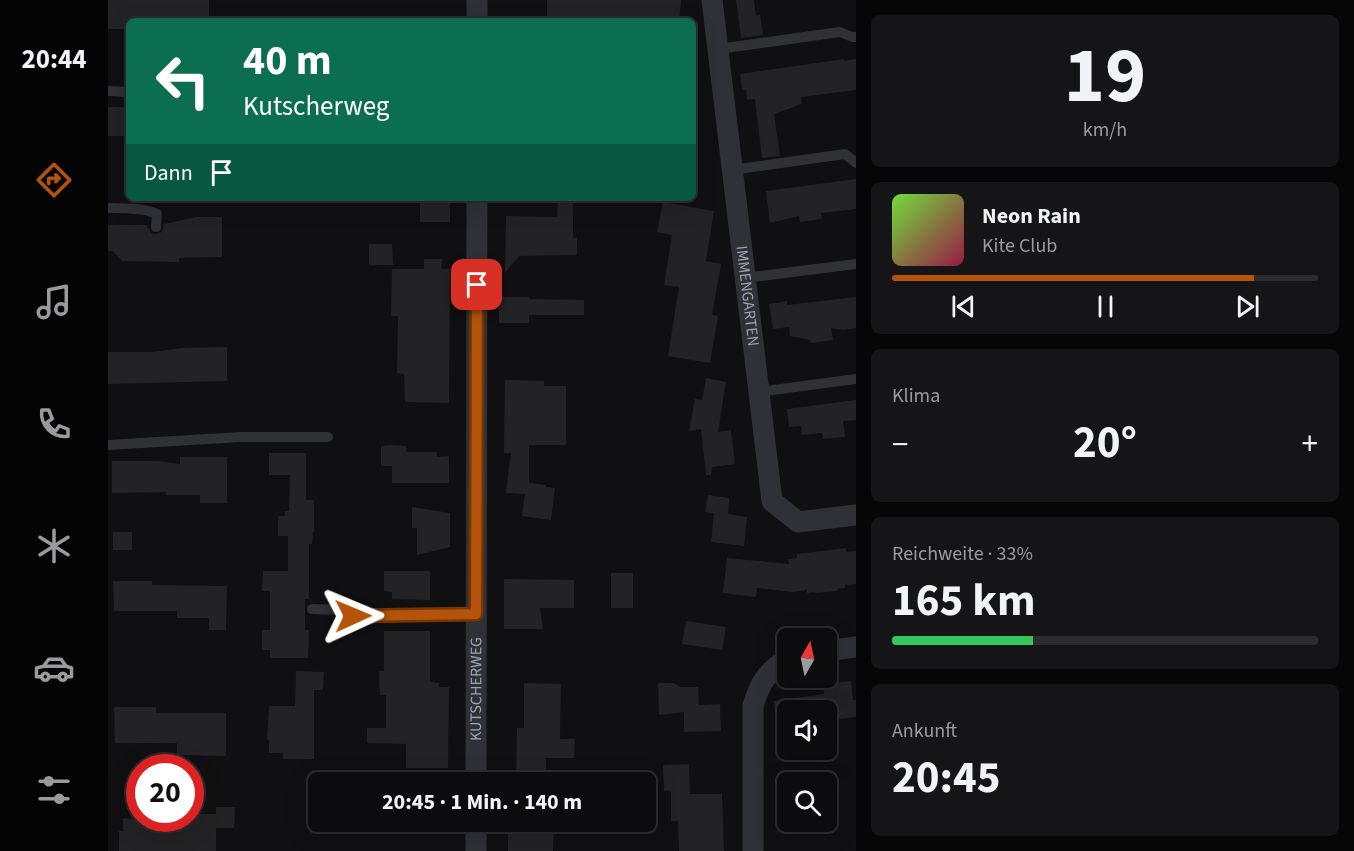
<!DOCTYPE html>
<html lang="de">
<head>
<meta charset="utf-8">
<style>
	:root { --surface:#0c0b0d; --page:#151416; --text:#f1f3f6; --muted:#9a9b9d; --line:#2c2b2e; --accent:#b45309 }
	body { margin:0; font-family:"Source Sans 3",sans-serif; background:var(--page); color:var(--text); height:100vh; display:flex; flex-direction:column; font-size:22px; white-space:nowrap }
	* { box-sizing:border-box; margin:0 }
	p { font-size:20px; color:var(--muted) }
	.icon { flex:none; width:33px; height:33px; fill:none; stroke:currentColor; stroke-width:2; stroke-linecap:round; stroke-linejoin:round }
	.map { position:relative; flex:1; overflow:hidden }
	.details { display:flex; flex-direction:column; gap:15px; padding:15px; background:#070607; width:498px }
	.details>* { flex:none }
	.hud { position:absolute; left:18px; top:18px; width:570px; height:183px; border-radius:9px; box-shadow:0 6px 24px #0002,0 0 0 2px var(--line); background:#0b6e4f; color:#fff; overflow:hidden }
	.needle { width:39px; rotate:9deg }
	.fabs { position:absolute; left:669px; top:628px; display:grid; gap:12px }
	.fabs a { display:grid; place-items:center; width:60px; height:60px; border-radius:9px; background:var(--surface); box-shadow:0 6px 24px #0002,0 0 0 2px var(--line); font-size:30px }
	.speed { position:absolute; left:18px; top:754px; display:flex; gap:12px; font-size:30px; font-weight:700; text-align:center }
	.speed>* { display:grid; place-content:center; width:78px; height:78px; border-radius:50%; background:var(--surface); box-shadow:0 6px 24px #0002,0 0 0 2px var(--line); line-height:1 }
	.speed .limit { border:9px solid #d22; background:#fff; color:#111 }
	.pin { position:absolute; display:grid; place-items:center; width:51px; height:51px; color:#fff; margin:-26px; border-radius:12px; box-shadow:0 3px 9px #0006 }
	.me { position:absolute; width:66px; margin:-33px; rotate:89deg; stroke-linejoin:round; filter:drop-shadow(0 0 4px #0008) }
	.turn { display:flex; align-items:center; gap:21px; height:126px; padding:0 18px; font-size:27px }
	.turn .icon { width:78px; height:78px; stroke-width:2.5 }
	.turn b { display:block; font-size:42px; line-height:51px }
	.then { display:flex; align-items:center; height:57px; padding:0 18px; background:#0003; gap:12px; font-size:22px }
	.big { font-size:45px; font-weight:700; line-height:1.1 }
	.details .card { flex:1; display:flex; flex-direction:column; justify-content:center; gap:9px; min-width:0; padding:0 21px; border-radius:9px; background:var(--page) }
	.details .dial { align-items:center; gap:0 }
	.dial b { font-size:78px; line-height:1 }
	.song { display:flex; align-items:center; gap:18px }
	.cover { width:72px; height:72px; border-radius:9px; background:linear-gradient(135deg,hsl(100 70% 55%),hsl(340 70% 35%)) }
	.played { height:6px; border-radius:3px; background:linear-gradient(90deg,var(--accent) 85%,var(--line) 85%) }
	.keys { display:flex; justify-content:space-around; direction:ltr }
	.heat { display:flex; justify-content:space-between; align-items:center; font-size:33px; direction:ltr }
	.charge { height:9px; border-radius:4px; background:linear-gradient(90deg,#34c759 33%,var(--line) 0) }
	.trip { position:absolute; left:200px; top:772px; width:348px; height:60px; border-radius:9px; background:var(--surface); box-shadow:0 6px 24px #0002,0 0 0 2px var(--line); font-weight:700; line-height:60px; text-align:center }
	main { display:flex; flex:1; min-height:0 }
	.tabs { display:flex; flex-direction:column; width:108px; justify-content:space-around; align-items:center; background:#050405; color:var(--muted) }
	.tabs .icon { width:42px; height:42px }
	.tabs .current { color:var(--accent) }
	.tabs b { font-size:27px; color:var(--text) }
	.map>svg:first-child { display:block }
</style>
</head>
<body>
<main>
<nav class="tabs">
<b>20:44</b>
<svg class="icon current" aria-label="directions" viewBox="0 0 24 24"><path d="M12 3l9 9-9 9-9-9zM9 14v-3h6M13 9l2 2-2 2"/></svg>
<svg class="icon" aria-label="music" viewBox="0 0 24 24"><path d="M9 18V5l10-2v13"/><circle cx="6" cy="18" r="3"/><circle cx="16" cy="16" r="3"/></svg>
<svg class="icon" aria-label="phone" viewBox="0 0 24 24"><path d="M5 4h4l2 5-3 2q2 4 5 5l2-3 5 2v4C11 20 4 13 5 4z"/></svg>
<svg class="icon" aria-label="climate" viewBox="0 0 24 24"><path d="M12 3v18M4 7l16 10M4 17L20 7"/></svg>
<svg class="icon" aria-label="car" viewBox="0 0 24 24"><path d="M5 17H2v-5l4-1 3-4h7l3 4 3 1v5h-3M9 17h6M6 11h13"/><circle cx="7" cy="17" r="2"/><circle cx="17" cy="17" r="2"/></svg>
<svg class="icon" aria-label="filters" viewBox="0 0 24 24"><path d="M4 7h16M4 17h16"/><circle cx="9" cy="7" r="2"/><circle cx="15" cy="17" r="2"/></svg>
</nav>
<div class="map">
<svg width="748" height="851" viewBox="0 0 748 851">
	<rect width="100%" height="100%" fill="#100f11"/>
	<!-- building -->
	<g fill="#232225">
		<polygon points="0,0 101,0 101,21 21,21 21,29 0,29"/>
		<polygon points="439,0 573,0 571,21 524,21 439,16"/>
		<polygon points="628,0 646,0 648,16 652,15 655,35 633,38"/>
		<polygon points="736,59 736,61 748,59 748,90 693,97 694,104 666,114 672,156 654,158 647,99 639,100 638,90 634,90 632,74"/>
		<rect x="0" y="107" width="21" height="29"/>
		<polygon points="748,179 748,209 713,213 714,219 692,222 691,216 662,223 658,191"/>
		<rect x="312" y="198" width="30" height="24"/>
		<polygon points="450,198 465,198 465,238 469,238 469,255 411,256 397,273 398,216 449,217"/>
		<polygon points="555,202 606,211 598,261 613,264 604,315 610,316 602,363 560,356 571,287 556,285 564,235 549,232"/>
		<polygon points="88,217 114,217 114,257 71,258 71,262 14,261 5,251 0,251 0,225 39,225 39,228 41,228 43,233 48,234 54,232 56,224"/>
		<polygon points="261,244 284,244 285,265 261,265"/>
		<polygon points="316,259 334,259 333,269 342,269 341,403 297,402 296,374 289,373 290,316 283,316 284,269 316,269"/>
		<polygon points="391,297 421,297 421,299 476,300 476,315 421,315 421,323 391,323"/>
		<polygon points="748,297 748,328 735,330 723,328 725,340 703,343 702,340 682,336 681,327 665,329 661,304 679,301 679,305"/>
		<polygon points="119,347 119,381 0,384 0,352 45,352 73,348"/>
		<polygon points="598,378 618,382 610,432 623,430 627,464 604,467 603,475 598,475 593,429 581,431 587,399 594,400"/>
		<polygon points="397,380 436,381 436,386 458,386 458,445 421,445 421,483 438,485 438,487 447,488 443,520 414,516 417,494 398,493 403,453 396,453"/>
		<polygon points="748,400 748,420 735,421 737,437 715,439 714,433 694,435 693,426 681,427 679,409"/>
		<polygon points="281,445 298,446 298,452 329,452 329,457 341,456 341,483 284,483 284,466 273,466 273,446"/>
		<polygon points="161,453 198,453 198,500 206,500 206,532 205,532 204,544 201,544 201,599 197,599 197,630 201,630 200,658 162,658 162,650 154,650 154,630 162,630 162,591 154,591 155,571 180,571 180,536 170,536 170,516 177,516 177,511 181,511 182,475 161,475"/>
		<polygon points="72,457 119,457 119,503 92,503 92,495 58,495 58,492 4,493 4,461 50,461 72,464"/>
		<polygon points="600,495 621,498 620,514 639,517 636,546 603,542 606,513 597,512"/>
		<polygon points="304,507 342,513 342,547 309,555 309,528 304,528"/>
		<rect x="5" y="532" width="19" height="18"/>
		<polygon points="738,548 738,552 748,551 748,584 737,585 737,588 729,589 729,591 707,593 707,592 699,593 699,590 684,592 649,588 648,597 615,593 619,558 681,564 680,559 689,558 689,554"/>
		<polygon points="276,571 322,571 322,600 284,599 284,592 276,591"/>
		<rect x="503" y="573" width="22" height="35"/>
		<polygon points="396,579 466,580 466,608 432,608 435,629 396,629"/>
		<polygon points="5,581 44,581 44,585 119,586 118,630 101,630 101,618 69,618 69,611 6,611"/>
		<polygon points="578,621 618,627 614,650 574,644"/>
		<polygon points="276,631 322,631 322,682 331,683 331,687 341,687 340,768 298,768 298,744 259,743 259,728 278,728 278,695 272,695 271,671 276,671"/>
		<polygon points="188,671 216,672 215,690 206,690 206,759 175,759 175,753 161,753 161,740 159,740 161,706 187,706"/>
		<polygon points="743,681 745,700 748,700 748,717 719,720 718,711 667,711 666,701 716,694 715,684"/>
		<polygon points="416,683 453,684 452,739 467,739 466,758 438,758 438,783 408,783 409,728 416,728"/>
		<polygon points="550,683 566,683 572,687 590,687 591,705 612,704 613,731 576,732 576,712 551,715"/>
		<polygon points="6,707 48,707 48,713 118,713 118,756 69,755 69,743 7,743"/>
		<polygon points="581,764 582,794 614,794 616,851 571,851 570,821 563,821 563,791 556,791 555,765"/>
		<polygon points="108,807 127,807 126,828 108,828 108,851 11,851 11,831 15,831 15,818 23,819 82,819 82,814 108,814"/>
		<polygon points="408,826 446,827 445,851 400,851 400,831 408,831"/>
	</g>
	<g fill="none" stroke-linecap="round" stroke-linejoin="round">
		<!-- lane -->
		<g stroke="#303136" stroke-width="10">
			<polyline points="610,49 732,32 744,37 748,37"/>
			<polyline points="0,91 21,92"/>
			<polyline points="624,170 737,154 748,163"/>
			<path d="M0,208C11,208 40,208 49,214L48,227"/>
			<polyline points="637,278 748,264"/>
			<polyline points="650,392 748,379"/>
			<polyline points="0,445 133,437 220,437"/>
			<polyline points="204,609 235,610 245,616 368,614"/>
		</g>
		<!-- street -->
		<g stroke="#303136" stroke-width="21">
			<polyline points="369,0 369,21"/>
			<path id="s1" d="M604,0L664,501L690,522L748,515"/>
			<polyline points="718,651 748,647"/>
			<path id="s2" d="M368,783L369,198"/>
			<polyline points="368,851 368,822"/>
			<path d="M645,851V706C652,682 659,672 680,658"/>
		</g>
	</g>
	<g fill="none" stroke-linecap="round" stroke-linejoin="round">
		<!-- route casing -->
		<g stroke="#753606" stroke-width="15">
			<polyline id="route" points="245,616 368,614 369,285"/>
		</g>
		<!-- route -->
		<use href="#route" stroke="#b45309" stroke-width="10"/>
	</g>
	<g text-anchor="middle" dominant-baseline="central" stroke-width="6" stroke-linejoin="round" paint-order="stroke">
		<!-- street labels -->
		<g font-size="16" fill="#9fa4b4" stroke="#0b0b0c">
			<text stroke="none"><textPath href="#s1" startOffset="298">IMMENGARTEN</textPath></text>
			<text stroke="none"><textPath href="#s2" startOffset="94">KUTSCHERWEG</textPath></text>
		</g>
	</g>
</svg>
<div class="fabs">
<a><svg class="needle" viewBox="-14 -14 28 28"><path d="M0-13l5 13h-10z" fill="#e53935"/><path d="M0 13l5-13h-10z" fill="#9a9b9d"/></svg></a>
<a><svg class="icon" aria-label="sound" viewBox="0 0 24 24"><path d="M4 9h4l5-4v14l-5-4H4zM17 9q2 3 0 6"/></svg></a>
<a><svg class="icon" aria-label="search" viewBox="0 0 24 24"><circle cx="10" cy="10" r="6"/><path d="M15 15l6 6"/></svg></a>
</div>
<div class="speed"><div class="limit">20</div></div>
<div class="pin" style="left:369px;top:285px;background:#d93025"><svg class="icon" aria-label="arrive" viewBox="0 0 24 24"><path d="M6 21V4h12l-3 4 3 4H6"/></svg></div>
<svg class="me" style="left:245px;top:616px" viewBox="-20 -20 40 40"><path d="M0-17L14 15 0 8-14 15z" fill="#b45309" stroke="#fff" stroke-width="4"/></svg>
<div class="trip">20:45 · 1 Min. · 140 m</div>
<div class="hud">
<div class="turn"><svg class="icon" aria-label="left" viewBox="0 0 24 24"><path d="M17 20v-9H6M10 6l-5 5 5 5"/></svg><div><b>40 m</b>Kutscherweg</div></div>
<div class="then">Dann<svg class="icon" aria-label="arrive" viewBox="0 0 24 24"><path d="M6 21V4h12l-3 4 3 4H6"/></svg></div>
</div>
</div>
<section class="details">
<div class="card dial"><b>19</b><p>km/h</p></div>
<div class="card">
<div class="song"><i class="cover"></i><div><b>Neon Rain</b><p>Kite Club</p></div></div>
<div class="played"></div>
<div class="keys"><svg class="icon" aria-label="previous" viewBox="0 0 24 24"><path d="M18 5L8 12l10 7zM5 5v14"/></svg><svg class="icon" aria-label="pause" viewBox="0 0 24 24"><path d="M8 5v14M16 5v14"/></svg><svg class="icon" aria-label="next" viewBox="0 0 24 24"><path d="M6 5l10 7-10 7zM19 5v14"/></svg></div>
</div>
<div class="card"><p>Klima</p>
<div class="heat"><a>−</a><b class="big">20°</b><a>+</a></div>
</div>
<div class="card"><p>Reichweite · 33%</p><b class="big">165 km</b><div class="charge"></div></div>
<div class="card"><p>Ankunft</p><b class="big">20:45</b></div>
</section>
</main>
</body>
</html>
